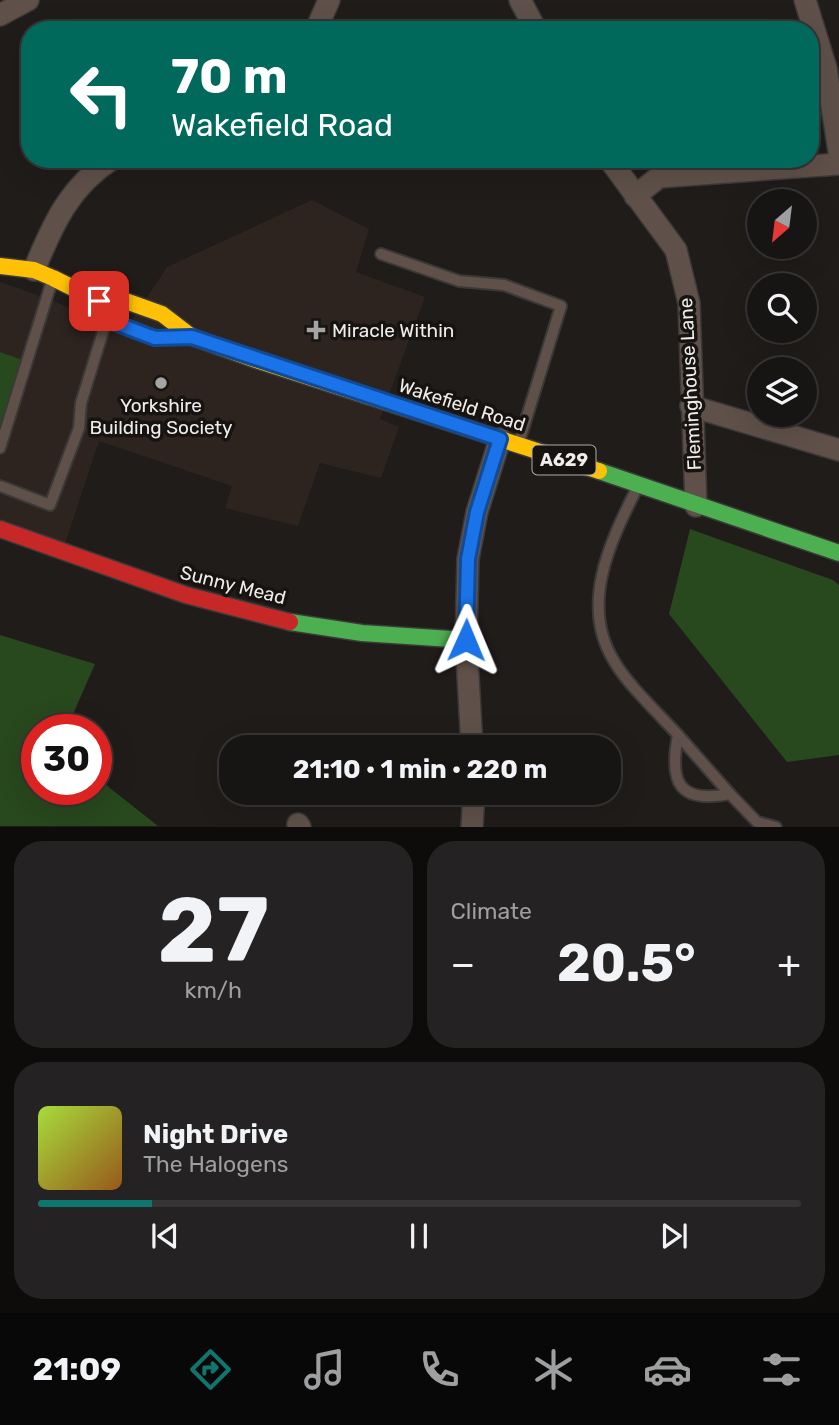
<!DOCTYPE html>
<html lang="en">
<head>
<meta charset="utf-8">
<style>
	:root { --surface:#171514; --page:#242222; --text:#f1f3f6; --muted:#9e9fa0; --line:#363434; --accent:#0f766e }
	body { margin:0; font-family:Rubik,sans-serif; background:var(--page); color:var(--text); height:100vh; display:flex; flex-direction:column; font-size:26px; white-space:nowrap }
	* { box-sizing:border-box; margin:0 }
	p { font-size:23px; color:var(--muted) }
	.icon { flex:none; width:38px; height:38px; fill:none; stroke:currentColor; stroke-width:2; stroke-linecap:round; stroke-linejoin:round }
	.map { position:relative; height:827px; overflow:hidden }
	.sheet { display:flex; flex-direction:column; gap:14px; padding:14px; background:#0d0c0b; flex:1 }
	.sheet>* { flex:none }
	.banner { position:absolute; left:21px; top:21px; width:798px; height:147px; border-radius:28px; box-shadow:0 7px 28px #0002,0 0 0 2px var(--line); background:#00695c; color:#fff; overflow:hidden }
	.needle { width:46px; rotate:208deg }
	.controls { position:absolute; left:747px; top:189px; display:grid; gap:14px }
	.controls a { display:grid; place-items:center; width:70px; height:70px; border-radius:50%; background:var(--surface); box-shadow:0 7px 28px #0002,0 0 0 2px var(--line); font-size:35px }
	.speed { position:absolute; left:21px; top:714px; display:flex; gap:14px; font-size:35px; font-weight:700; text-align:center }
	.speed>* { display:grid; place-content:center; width:91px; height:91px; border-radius:50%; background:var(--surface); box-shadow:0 7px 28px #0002,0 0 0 2px var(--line); line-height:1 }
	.speed .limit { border:10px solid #d22; background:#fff; color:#111 }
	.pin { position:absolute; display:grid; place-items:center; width:60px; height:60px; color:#fff; margin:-30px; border-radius:14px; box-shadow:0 4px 10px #0006 }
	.me { position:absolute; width:77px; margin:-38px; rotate:1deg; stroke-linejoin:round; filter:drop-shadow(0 0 5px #0008) }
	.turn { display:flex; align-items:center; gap:24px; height:147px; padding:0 35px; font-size:32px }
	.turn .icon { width:91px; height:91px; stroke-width:2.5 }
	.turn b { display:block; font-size:49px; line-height:60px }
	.big { font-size:52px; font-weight:700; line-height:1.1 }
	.sheet .card { flex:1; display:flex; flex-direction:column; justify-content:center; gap:10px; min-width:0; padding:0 24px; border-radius:28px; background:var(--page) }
	.sheet .dial { align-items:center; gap:0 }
	.dial b { font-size:91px; line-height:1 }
	.song { display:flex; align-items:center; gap:21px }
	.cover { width:84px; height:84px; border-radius:10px; background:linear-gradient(135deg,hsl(80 70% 55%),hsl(30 70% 35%)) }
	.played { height:7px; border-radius:4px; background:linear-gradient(90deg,var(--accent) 15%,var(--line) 15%) }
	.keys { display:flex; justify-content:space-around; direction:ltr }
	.heat { display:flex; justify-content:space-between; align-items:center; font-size:38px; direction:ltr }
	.sheet .tiles { flex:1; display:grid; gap:14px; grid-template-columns:1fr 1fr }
	.card:last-child { grid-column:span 2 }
	.trip { position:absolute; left:219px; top:735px; width:402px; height:70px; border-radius:28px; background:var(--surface); box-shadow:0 7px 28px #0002,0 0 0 2px var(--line); font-weight:700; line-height:70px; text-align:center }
	.dock { display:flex; height:112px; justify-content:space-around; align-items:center; background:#090808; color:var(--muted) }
	.dock .icon { width:49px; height:49px }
	.dock .current { color:var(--accent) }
	.dock b { font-size:32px; color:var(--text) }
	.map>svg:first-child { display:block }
</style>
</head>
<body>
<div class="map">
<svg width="839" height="827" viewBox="0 0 839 827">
	<rect width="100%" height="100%" fill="#1f1c1a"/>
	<!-- built -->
	<polygon fill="#2d241f" points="312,200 369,229 356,272 425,297 380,419 399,427 381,478 320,463 298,526 225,508 232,486 99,441 65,544 0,522 0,431 26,361 0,352 0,282 52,300 123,334 167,267"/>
	<!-- green -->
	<g fill="#28481e">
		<polygon points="0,352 26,361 0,431"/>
		<polygon points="690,529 833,580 839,585 839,755 787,762 669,614"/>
		<polygon points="0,635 95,664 66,730 37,730 37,789 96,789 96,777 158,826 0,826"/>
	</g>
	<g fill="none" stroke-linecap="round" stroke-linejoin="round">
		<!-- lane casing -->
		<g stroke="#3b3938" stroke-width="14">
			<g id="lane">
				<polyline points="381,254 459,281 504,285 561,306 520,439"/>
				<polyline points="0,448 51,284"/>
				<polyline points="0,486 50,505 79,428 81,403 105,325"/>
				<path d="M635,492C609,544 580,606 614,661C627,684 659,714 678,735C669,782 678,804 730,794L757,822L776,827"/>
				<polyline points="678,735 730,794"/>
			</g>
		</g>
		<!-- street casing -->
		<g stroke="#3b3938" stroke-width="24">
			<g id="street">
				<polyline points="520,0 536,30"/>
				<polyline points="805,0 826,68 839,152"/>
				<polyline points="0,15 28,0"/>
				<polyline points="316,30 329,0"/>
				<polyline points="609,159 676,250 689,303 696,506"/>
				<polyline points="635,196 659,177 839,164"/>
				<path d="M34,270C53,224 69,187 112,159"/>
				<polyline points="691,406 839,450"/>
				<polyline points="472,747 466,640 468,559 477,512 500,439"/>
				<polyline points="298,824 300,827"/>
				<polyline points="472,827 474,793"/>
			</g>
		</g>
		<!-- fast casing -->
		<g stroke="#3b3938" stroke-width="19">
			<g id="fast">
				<polyline points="599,471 839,553"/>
				<polyline points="290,622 362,633 466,640"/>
			</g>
		</g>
		<!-- slow casing -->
		<g stroke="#3b3938" stroke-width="19">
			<g id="slow">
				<polyline points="0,266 34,270 53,278 99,301 113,321"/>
				<polyline points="99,301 120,299 162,314 192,337 256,360 599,471"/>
			</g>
		</g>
		<!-- jam casing -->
		<g stroke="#3b3938" stroke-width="19">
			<polyline id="jam" points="0,529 186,595 290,622"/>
		</g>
		<!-- lane -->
		<use href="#lane" stroke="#5f5149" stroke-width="10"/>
		<!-- street -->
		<use href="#street" stroke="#5f5149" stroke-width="21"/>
		<!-- fast -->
		<use href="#fast" stroke="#4caf50" stroke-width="16"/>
		<!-- slow -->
		<use href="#slow" stroke="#ffc107" stroke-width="16"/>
		<!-- jam -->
		<use href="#jam" stroke="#c62828" stroke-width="16"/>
	</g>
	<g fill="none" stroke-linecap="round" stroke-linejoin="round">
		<!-- route casing -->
		<g stroke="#114b97" stroke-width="18">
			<polyline id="route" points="99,301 113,322 144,334 155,338 192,337 500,439 477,512 468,559 466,640"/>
		</g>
		<!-- route -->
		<use href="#route" stroke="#1a73e8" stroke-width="12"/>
	</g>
	<!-- markers -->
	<g fill="#a6a4a2" stroke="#171310" stroke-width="2.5">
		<path d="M312.5 319.5h7v7h7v7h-7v7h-7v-7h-7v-7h7z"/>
		<circle cx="161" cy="383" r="7"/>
	</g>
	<g text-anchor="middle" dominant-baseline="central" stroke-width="7" stroke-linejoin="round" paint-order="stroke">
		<!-- shield labels -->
		<rect fill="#171310" stroke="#aeaca9" stroke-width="2" x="532.5" y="445.5" width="63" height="29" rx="5"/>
		<g font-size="18" font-weight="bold" fill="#efedeb">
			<text x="564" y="460">A629</text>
		</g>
		<!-- poi labels -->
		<g font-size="19" fill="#efedeb" stroke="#171310" text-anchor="start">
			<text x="332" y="330">Miracle Within</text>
			<text x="161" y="405" text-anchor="middle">Yorkshire<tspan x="161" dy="22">Building Society</tspan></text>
		</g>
		<!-- street labels -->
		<g font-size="19" fill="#efedeb" stroke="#171310">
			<text transform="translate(690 384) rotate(-93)">Fleminghouse Lane</text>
			<text transform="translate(462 405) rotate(18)">Wakefield Road</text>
			<text transform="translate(233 585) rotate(14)">Sunny Mead</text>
		</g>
	</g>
</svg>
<div class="controls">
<a><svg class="needle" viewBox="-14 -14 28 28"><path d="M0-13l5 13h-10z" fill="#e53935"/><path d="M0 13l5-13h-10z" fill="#9e9fa0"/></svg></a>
<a><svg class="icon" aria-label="search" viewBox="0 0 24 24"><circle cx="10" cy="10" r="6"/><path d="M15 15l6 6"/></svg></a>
<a><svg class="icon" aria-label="layers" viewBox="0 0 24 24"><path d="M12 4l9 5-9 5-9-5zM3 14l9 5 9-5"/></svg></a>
</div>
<div class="speed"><div class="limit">30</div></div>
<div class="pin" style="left:99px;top:301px;background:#d93025"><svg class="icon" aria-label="arrive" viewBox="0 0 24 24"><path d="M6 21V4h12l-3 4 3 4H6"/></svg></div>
<svg class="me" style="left:466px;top:640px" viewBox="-20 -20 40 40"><path d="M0-17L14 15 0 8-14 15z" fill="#1a73e8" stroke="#fff" stroke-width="4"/></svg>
<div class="trip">21:10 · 1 min · 220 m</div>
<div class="banner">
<div class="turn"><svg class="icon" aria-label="left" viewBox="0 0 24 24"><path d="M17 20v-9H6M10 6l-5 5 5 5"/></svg><div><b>70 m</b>Wakefield Road</div></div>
</div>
</div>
<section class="sheet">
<div class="tiles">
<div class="card dial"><b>27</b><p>km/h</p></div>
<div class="card"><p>Climate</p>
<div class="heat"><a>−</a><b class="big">20.5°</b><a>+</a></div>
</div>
<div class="card">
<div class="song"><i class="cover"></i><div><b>Night Drive</b><p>The Halogens</p></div></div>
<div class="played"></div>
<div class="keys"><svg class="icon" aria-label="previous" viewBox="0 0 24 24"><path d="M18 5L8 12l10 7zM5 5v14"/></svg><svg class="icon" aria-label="pause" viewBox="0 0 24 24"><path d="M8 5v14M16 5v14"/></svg><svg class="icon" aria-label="next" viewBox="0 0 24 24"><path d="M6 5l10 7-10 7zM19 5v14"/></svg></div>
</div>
</div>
</section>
<nav class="dock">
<b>21:09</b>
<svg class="icon current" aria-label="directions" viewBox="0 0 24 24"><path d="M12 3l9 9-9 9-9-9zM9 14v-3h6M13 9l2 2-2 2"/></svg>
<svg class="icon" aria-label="music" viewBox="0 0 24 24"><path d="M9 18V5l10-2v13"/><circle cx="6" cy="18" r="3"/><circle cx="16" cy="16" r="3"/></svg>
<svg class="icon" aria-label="phone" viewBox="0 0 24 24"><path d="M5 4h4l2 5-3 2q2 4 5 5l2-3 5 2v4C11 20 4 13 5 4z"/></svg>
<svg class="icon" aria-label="climate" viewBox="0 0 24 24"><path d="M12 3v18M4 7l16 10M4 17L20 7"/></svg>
<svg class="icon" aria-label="car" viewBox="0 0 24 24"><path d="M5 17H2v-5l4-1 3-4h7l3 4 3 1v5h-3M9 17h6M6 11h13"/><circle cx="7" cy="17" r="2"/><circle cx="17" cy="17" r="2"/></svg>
<svg class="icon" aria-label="filters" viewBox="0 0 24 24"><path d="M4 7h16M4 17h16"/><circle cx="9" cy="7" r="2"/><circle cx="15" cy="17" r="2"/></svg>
</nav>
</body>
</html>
